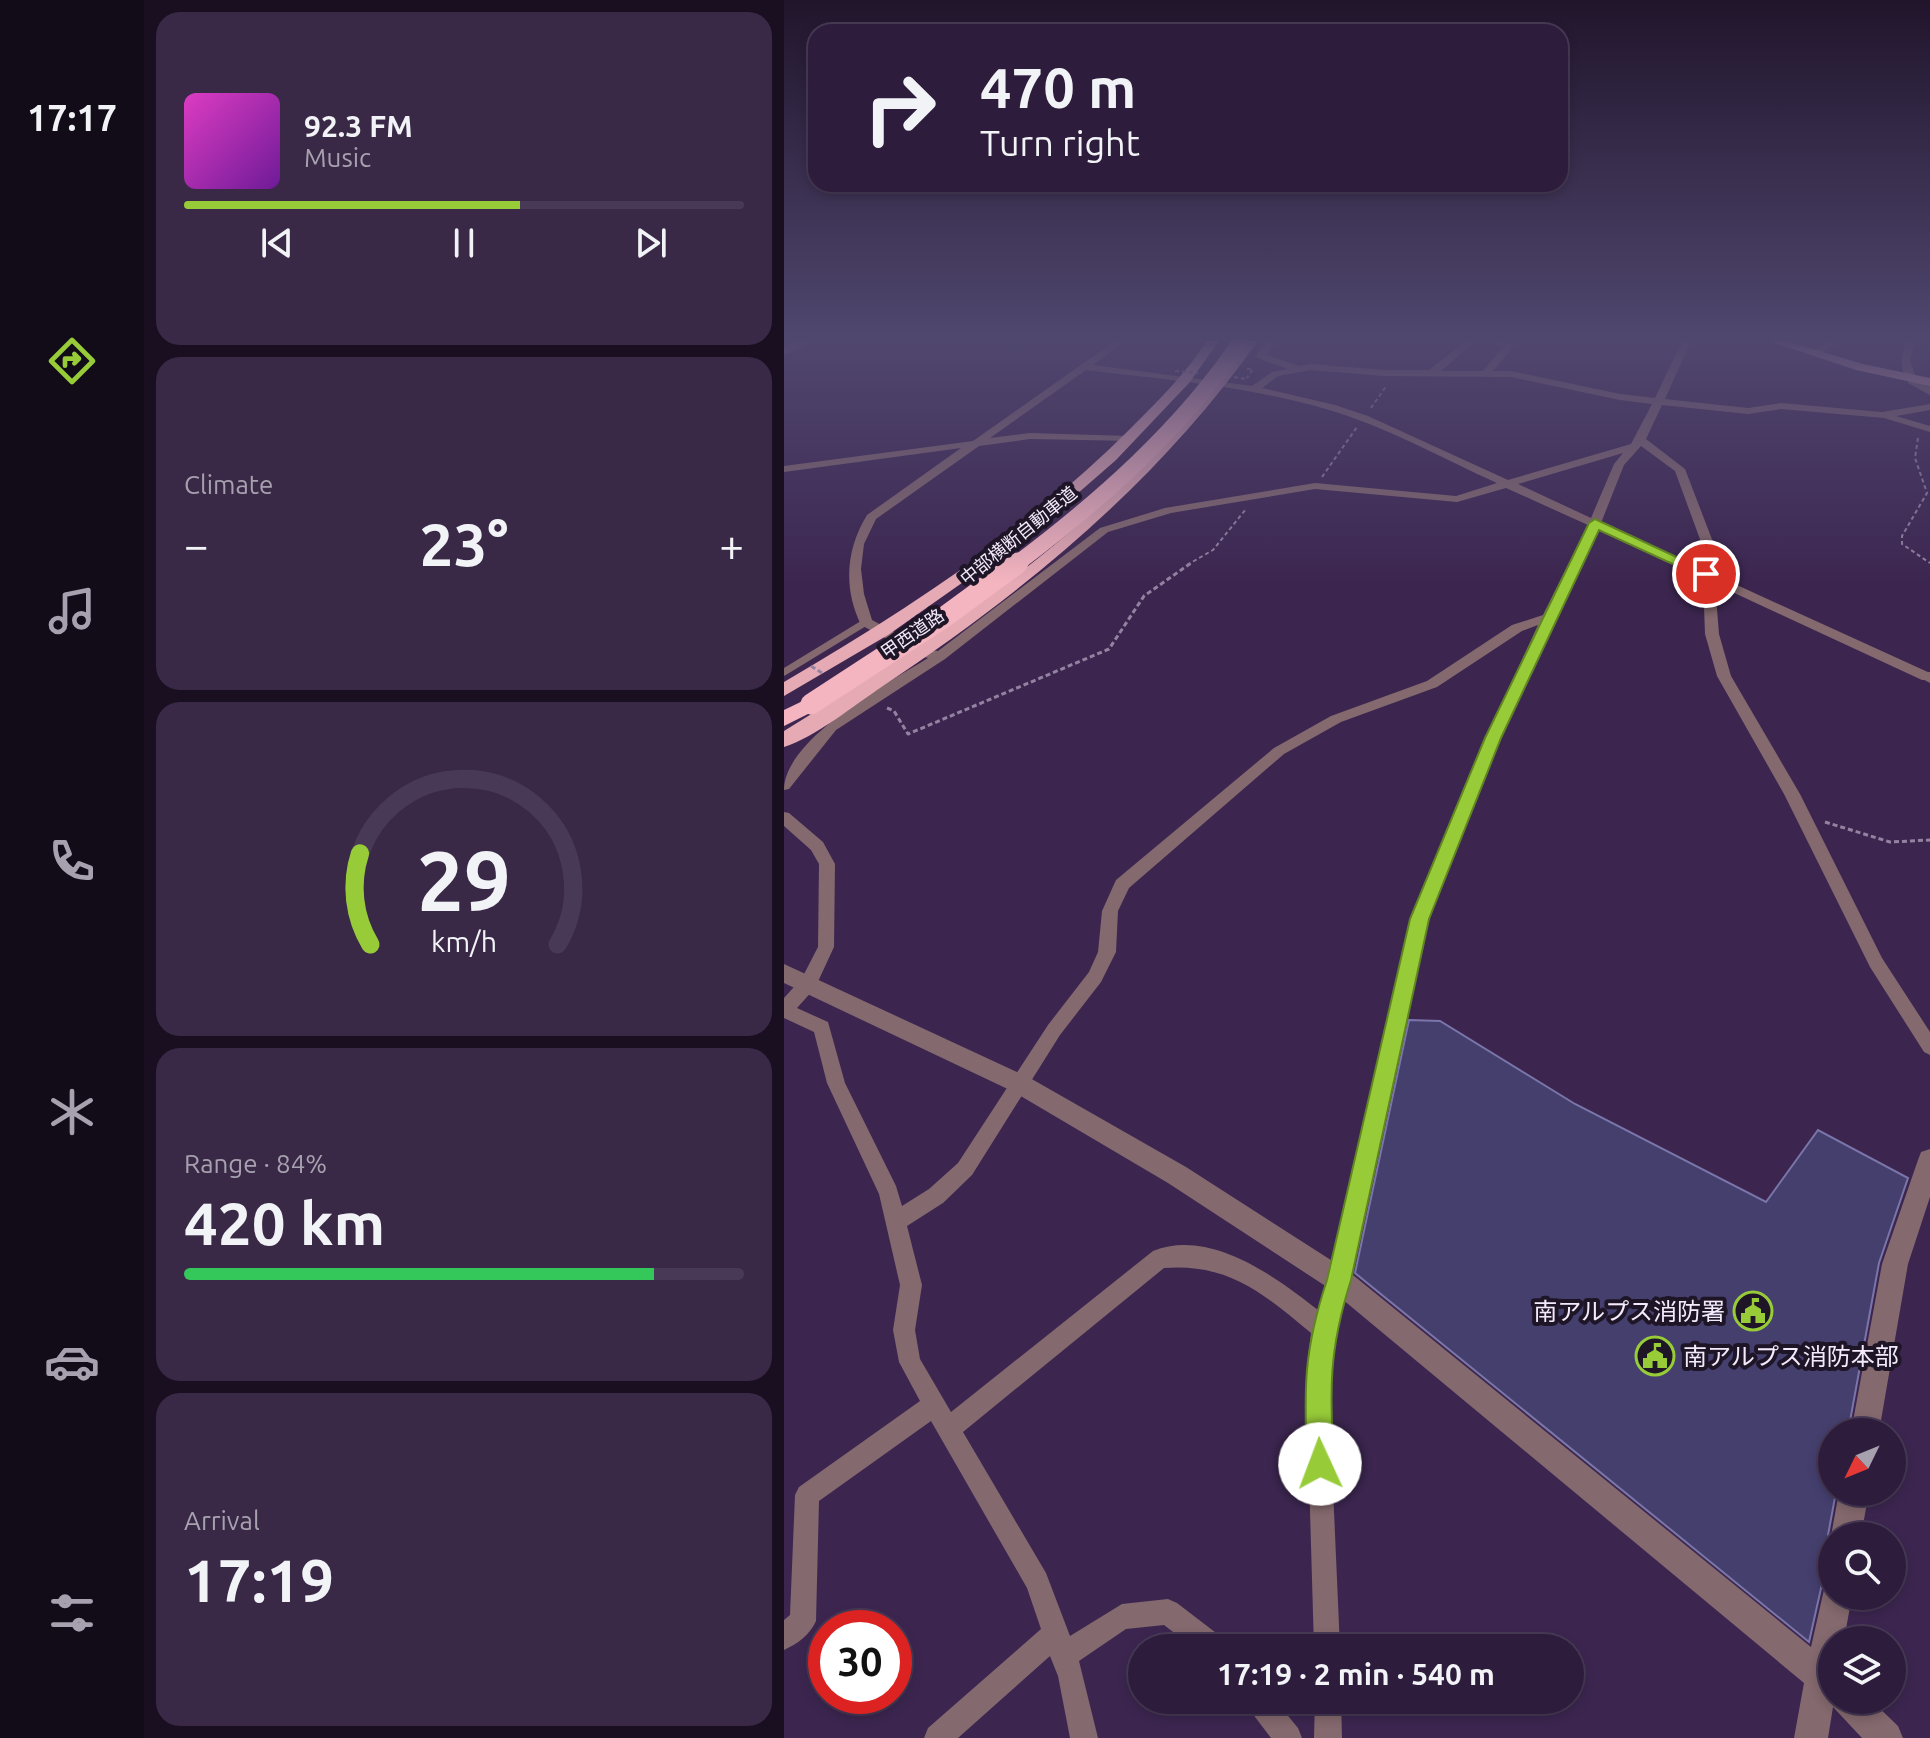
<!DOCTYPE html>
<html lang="en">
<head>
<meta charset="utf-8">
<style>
	:root { --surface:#2d1c3c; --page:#392947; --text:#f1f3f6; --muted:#a7a1af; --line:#483a56; --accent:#97cc38 }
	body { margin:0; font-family:Ubuntu,"Noto Sans JP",sans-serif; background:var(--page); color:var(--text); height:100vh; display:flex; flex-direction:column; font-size:30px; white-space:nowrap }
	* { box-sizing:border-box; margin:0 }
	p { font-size:26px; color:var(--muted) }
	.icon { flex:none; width:44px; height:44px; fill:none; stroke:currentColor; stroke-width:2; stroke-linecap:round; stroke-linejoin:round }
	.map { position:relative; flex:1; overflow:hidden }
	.side { display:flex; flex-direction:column; gap:12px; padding:12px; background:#190f21; width:640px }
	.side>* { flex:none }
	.banner { position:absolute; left:24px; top:24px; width:760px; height:168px; border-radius:24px; box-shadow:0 4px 12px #0003,0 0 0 2px var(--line); background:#2d1c3c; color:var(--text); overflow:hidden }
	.needle { width:52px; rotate:227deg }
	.controls { position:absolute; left:1034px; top:1418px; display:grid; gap:16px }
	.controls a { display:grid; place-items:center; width:88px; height:88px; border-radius:50%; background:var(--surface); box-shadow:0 4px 12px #0003,0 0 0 2px var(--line); font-size:40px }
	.speed { position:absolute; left:24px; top:1610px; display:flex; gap:16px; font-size:40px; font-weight:700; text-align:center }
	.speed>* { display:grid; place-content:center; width:104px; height:104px; border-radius:50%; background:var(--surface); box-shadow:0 4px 12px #0003,0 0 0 2px var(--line); line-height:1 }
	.speed .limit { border:12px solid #d22; background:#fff; color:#111 }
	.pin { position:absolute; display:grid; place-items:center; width:68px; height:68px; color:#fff; margin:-34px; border:4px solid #fff; border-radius:50%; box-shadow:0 2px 8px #0007 }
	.me { position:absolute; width:88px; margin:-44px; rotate:358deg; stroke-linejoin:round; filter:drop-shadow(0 0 6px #0008) }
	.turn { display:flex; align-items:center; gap:28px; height:168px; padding:0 40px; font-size:36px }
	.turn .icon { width:104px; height:104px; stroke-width:2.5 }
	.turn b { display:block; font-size:56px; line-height:68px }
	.big { font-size:60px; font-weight:700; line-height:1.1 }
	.side .tile { flex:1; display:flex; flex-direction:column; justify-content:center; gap:12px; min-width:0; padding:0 28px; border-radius:24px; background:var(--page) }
	.side .dial { align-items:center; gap:0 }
	.dial svg { height:208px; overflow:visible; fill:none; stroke:var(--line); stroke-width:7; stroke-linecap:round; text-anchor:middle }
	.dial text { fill:var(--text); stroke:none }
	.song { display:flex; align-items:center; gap:24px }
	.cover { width:96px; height:96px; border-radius:12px; background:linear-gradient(135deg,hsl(310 70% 55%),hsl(280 70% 35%)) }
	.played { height:8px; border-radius:4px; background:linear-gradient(90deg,var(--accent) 60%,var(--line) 60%) }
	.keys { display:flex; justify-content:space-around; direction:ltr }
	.heat { display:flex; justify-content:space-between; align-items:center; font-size:44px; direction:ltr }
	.charge { height:12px; border-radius:6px; background:linear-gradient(90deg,#34c759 84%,var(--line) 0) }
	.trip { position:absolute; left:344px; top:1634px; width:456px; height:80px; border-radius:40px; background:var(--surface); box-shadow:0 4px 12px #0003,0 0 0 2px var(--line); font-weight:700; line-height:80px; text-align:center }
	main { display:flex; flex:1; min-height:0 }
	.tab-bar { display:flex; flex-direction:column; width:144px; justify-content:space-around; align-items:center; background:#120b18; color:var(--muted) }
	.tab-bar .icon { width:56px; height:56px }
	.tab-bar .selected { color:var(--accent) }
	.tab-bar b { font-size:36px; color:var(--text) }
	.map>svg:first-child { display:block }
</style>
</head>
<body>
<main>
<nav class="tab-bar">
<b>17:17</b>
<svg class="icon selected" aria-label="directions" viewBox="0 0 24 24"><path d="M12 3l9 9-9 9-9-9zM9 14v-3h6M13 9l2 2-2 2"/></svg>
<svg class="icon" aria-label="music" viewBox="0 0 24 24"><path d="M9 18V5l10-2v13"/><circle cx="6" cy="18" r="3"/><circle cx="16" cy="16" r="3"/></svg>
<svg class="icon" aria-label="phone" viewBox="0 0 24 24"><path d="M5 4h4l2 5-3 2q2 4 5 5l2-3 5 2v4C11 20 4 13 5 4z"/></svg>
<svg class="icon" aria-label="climate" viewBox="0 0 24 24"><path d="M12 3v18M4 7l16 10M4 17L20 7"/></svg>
<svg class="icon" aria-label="car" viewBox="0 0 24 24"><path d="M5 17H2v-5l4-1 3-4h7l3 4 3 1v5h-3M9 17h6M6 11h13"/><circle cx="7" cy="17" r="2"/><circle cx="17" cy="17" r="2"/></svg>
<svg class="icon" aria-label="filters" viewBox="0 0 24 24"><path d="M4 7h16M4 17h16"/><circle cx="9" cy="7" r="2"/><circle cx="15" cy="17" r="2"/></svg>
</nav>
<section class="side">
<div class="tile">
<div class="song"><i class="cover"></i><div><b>92.3 FM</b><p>Music</p></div></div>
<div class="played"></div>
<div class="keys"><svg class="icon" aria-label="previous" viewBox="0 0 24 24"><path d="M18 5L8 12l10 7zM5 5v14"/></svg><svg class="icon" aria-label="pause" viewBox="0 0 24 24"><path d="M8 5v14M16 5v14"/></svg><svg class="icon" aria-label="next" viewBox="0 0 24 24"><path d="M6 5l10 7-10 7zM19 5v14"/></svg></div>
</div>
<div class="tile"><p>Climate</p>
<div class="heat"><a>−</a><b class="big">23°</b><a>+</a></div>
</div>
<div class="tile dial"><svg viewBox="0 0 100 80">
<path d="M14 69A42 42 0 1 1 86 69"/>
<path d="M14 69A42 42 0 0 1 10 34" stroke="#97cc38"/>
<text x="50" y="56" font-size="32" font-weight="700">29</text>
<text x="50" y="72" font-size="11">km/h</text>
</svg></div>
<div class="tile"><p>Range · 84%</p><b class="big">420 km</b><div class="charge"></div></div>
<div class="tile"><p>Arrival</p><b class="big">17:19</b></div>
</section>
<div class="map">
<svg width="1146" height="1738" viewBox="0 0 1146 1738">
	<rect width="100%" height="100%" fill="#3c2650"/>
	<!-- building -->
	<polygon fill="#443f6d" stroke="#7a76a9" stroke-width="2" points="625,1020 656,1021 791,1104 982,1202 1034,1130 1124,1178 1095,1263 1064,1432 1048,1432 1048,1492 1052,1492 1044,1535 1048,1542 1048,1579 1038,1584 1025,1642 571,1273"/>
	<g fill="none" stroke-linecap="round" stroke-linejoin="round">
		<!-- path-far1 -->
		<g stroke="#9383a1" stroke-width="2" stroke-dasharray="4 3" stroke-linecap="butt">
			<polyline points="463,369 469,369 463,378"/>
			<polyline points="587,408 603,385"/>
			<polyline points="1134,438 1131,458 1143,493 1118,536 1118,544 1146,563"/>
			<polyline points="538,477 573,427"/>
			<polyline points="403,565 429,550 462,509"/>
		</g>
		<!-- path -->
		<g stroke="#9383a1" stroke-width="3" stroke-dasharray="5 3" stroke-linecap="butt">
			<polyline points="103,708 110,711 124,734 325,649 360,596 407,563"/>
			<polyline points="1041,822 1106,842 1146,840"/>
		</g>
		<!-- service -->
		<polyline stroke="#84696e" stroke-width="7" points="0,672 82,622"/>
		<!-- minor -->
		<g fill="#84696e" fill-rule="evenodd">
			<path d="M331,341H342L309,365L468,386L488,372L504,369L474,358L472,356L483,341H492L483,355L515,366L527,364L600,370H645L682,341H691L657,371H699L719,347L703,341H717L730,346L709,371H727L836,394L871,398L898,341H907L881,399L964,408L997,403L1098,412L1146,404V410L1112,416L1146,426V432L1100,418L997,409L964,414L878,405L862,439L901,469L929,542L931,575L1146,673V680H1138L931,584L935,634L947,676L1016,794L1098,958L1146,1032V1055L1140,1052L1086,967L1000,794L933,676L921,634L919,579L813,530L716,738L643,919L566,1280L550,1328L544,1374L556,1648H530L522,1374L527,1333C480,1294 445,1263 380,1268L179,1432L262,1573L286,1636L338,1604L384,1599L393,1603L440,1639L444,1648H410L380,1625L342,1629L295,1661L314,1738H286L274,1676L266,1656L174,1738H140L144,1728L257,1629L243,1588L147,1421L35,1501L32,1621C26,1635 13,1644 0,1650V1620L6,1615L11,1495L15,1487L136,1401L115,1362L109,1330L116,1285L95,1194L43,1083L30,1032L0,1018V998L18,978L34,947L35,864L27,850L0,826V812L5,813L39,842L51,864L50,947L31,988L13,1008L44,1022L61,1083L112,1186L118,1206L145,1189L174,1163L264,1025L305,972L314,952L318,911L332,880L490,748L547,716L643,681L728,625L759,615L804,525L722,488L673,502L531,489L387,513L324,532L161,659L52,730L5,789L0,790C0,739 104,683 144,658L133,655L77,625C59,588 62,549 83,515L177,448L0,472V466L189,441ZM302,370C383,380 466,386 545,410C603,427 658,458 713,483L672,496L531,483L381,508L316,528L154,651L142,649L88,620L80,594L77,569L80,544L92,519L195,446L246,439L349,441L350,439L345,436L246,433L206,438ZM527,370L600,376L727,377L836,400L868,404L847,444L724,480L584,416L551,405L478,388L494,376ZM857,446L891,471L917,542L918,569L817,523L840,465ZM839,453L830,464L807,518L734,484ZM754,625L702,738L627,919L544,1280L534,1310C492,1277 426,1228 369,1251L167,1412L136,1359L131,1330L138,1285L123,1226L159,1203L188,1175L276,1035L317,982L332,952L334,911L345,888L500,754L557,722L653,687L738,631Z"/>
			<polygon points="1044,341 1054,341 1036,355 1030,355 1030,351"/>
			<path d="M1122,341H1131L1126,361L1133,380L1128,383C1114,373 1117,356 1122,341Z"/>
			<polygon points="461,1700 491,1700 514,1728 518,1738 487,1738 465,1709"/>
			<polygon points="531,1700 557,1700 558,1738 530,1738"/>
		</g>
		<!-- tertiary -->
		<g fill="#84696e" fill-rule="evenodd">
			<polygon points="14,341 29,341 0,355 0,347"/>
			<polygon points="1124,377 1132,377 1146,386 1146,395 1124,383"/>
			<polygon points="1146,672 1146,683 1135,677 1137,673"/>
			<polygon points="0,964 246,1078 402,1167 564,1271 1027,1647 1041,1585 1048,1582 1048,1596 1068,1596 1060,1640 1048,1640 1048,1700 1087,1700 1114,1726 1119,1738 1078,1738 1049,1707 1044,1738 1010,1738 1020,1683 546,1289 384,1183 230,1092 0,983"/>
			<polygon points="1146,1149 1146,1197 1124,1264 1095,1432 1067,1432 1098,1264 1134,1160 1137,1152"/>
			<polygon points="1055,1492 1085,1492 1077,1536 1048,1536 1048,1539 1047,1536"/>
		</g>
		<!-- primary -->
		<polygon fill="#d59fa9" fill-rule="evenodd" points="985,341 1002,341 1079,364 1146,378 1146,386 1072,370"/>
		<!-- trunk -->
		<g fill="#e5aab4" fill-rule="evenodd">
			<path d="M423,341H435L405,383L332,460L246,535L104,635L0,696V682C125,609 245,530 347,428C374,401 402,373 423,341Z"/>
			<path d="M462,341H474C373,483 243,590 99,686C72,704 30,738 0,747V731C129,651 259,568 365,458C400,421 431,381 462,341Z"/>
		</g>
		<!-- motorway -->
		<polygon fill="#f5b5c0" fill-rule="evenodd" points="27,697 34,699 37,704 34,709 0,726 0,710"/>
		<!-- path-bridge-far1 -->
		<g stroke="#9383a1" stroke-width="2" stroke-dasharray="4 3" stroke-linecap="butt">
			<polyline points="391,371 414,373"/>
			<polyline points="450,377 462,379"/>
		</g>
		<!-- path-bridge -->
		<polyline stroke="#9383a1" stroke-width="3" stroke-dasharray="5 3" stroke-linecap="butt" points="27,666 38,673"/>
		<!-- motorway-bridge-far1 -->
		<path stroke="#f5b5c0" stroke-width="16" d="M231,565C315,502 399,428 457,341"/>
		<!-- motorway-bridge -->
		<polyline stroke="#f5b5c0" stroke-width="21" points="27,704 159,618 234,563"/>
	</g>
	<!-- sky -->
	<linearGradient id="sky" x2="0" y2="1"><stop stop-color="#21152c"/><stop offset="0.58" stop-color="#50476f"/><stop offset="1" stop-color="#50476f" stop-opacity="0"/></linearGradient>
	<rect width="1146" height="584" fill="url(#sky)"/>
	<!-- route -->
	<path fill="#97cc38" stroke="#628524" stroke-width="2" d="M811,519L929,574L917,577L815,530L717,738L645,919L567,1280C544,1352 546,1390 550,1464L546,1474L536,1478L527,1474L523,1464C520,1390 519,1352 543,1280L626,919L701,738L805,523Z"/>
	<!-- icons -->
	<defs>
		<g id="civic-ring" transform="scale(2)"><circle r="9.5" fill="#1e1527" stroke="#97cc38" stroke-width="1.5"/><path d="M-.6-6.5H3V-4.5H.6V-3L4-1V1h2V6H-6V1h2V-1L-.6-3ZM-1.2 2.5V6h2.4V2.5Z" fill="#97cc38"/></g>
	</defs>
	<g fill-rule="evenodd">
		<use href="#civic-ring" x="969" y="1311"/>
		<use href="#civic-ring" x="871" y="1356"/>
	</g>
	<g text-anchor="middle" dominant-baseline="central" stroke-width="8" stroke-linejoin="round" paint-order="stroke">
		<!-- far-street labels -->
		<g font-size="18" fill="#f3ebfb" stroke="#1e1527">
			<text transform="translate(234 535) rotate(-39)">中部横断自動車道</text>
			<text transform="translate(128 633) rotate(-35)">甲西道路</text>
		</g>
		<!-- near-poi labels -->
		<g font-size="24" fill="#f3ebfb" stroke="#1e1527" text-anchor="end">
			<text x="941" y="1311">南アルプス消防署</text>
			<text x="899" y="1356" text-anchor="start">南アルプス消防本部</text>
		</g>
	</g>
</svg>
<div class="controls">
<a><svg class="needle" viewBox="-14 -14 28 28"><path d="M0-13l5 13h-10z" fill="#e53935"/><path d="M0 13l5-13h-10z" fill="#a7a1af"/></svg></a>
<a><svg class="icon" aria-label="search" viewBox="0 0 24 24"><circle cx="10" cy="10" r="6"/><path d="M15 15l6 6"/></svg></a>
<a><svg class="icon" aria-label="layers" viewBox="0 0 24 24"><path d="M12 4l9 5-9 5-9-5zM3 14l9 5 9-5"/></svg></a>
</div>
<div class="speed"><div class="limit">30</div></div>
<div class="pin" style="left:922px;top:574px;background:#d93025"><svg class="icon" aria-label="arrive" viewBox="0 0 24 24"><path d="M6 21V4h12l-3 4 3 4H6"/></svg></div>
<svg class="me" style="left:536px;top:1464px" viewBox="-20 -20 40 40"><circle r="19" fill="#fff"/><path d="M0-13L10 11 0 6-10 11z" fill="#97cc38"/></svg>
<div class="trip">17:19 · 2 min · 540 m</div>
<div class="banner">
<div class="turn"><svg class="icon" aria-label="right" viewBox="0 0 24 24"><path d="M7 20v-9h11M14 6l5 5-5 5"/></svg><div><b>470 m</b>Turn right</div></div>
</div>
</div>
</main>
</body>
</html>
